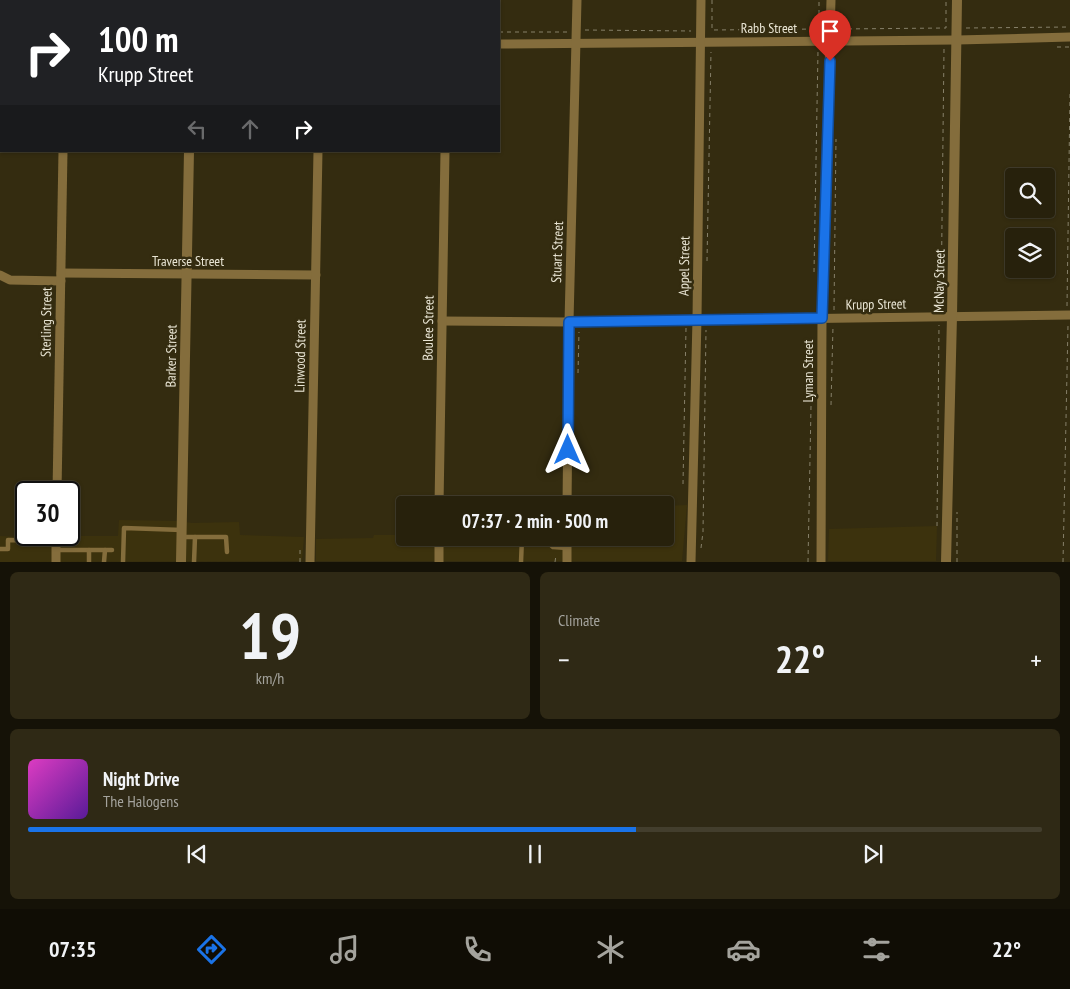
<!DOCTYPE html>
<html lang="en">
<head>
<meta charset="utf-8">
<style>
	:root { --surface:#27210c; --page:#2f2915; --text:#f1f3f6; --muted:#a4a39d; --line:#433e2d; --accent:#1a73e8 }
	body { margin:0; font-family:"PT Sans Narrow",sans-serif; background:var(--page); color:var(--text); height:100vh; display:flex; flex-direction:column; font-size:19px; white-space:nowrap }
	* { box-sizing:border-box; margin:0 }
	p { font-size:16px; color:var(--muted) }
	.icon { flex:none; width:28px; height:28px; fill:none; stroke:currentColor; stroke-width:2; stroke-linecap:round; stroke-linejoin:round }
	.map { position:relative; height:562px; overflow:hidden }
	.side { display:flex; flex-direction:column; gap:10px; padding:10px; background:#151207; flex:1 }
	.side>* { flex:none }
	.banner { position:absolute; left:0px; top:0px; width:500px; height:152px; box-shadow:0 1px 4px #0004,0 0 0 1px var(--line); background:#202124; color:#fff; overflow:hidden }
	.buttons { position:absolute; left:1005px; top:168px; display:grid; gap:10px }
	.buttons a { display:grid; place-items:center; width:50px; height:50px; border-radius:5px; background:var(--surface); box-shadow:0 1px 4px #0004,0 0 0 1px var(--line); font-size:25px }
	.speed { position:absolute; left:15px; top:481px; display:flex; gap:10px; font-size:25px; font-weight:700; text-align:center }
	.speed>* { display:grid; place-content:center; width:65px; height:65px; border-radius:50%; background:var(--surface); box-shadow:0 1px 4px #0004,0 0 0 1px var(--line); line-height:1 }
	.speed .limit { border:2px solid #111; border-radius:8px; background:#fff; color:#111 }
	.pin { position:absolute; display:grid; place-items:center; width:42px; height:42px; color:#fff; margin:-51px -21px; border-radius:50% 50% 50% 0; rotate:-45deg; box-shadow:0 0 5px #0007 }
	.pin .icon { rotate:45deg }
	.me { position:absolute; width:55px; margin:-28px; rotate:0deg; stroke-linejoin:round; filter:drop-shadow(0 0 4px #0008) }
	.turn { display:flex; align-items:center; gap:18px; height:105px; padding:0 15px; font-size:22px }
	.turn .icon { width:65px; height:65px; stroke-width:2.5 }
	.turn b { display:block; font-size:35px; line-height:42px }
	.lanes { display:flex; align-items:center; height:48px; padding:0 15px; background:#0003; justify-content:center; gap:25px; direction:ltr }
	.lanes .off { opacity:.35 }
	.big { font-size:38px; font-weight:600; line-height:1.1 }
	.side .tile { flex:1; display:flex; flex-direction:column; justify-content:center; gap:8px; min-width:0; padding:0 18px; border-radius:8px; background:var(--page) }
	.side .dial { align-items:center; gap:0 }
	.dial b { font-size:65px; line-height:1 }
	.song { display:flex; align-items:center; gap:15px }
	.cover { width:60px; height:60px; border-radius:8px; background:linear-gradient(135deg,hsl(310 70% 55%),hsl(270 70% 35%)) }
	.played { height:5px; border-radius:2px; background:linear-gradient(90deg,var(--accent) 60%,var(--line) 60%) }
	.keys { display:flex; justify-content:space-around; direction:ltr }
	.heat { display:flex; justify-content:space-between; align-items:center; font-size:28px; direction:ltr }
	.side .tiles { flex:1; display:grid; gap:10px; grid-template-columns:1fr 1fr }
	.tile:last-child { grid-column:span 2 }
	.trip { position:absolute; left:396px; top:496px; width:278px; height:50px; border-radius:5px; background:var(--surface); box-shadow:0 1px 4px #0004,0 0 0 1px var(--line); font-weight:600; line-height:50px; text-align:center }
	.menu { display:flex; height:80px; justify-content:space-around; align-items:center; background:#100d05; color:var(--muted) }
	.menu .icon { width:35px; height:35px }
	.menu .on { color:var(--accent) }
	.menu b { font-size:22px; color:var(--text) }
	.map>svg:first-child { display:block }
</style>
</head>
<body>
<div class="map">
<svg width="1070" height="562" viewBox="0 0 1070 562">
	<rect width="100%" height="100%" fill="#342c10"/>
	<!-- built -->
	<g fill="#3c320d">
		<polygon points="687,505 682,561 316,561 316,539 373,538 374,535 405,535 405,538 665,538 665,506"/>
		<polygon points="119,520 179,521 192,523 239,522 240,535 304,537 302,561 0,562 0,536 46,538 51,536 118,536"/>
		<polygon points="937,526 936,561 828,561 829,529"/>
	</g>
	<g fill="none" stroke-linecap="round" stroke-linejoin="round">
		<!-- path -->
		<g stroke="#868069" stroke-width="1" stroke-dasharray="4 4" stroke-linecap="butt">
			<polyline points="712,0 712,30 819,29 819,0"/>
			<polyline points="311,1 311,0"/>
			<polyline points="966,28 1070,27"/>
			<polyline points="840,29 946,28 946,0"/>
			<polyline points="585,30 691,31"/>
			<polyline points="499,32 568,32"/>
			<polyline points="1057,47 1070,47"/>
			<polyline points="707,261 711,52"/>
			<polyline points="814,272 818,51"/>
			<polyline points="1067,306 1070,93"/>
			<polyline points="941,309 944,49"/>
			<polyline points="834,310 836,139"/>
			<polyline points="578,373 579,332"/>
			<polyline points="831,405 833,326"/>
			<polyline points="683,484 686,328"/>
			<polyline points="937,526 939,325"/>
			<polyline points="701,548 703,532 706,330"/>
			<polyline points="300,562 300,550"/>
			<polyline points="555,562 556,555"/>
			<polyline points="808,562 812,355"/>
			<polyline points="957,562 957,512"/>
			<polyline points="1063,562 1068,325"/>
		</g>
		<!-- service -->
		<g stroke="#846d3c" stroke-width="4.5">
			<polyline points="183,537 226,537 227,552"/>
			<polyline points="535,538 543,538 553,547 567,548"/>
			<polyline points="0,549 8,549 8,540 56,541"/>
			<polyline points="56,550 112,550"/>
			<polyline points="89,562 89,550"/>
			<polyline points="104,562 105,550"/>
			<polyline points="123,562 124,528 182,530"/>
			<polyline points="194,562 195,537"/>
			<polyline points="521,562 522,538"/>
		</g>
		<!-- minor -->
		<g stroke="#846d3c" stroke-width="9">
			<polyline points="66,1 66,0"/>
			<polyline points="321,1 321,0"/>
			<polyline points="448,1 448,0"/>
			<polyline points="499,44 957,40 1070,37"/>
			<polyline points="0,60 1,60"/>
			<polyline points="61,273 316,275"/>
			<polyline points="0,275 10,280 61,281"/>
			<polyline points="442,321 569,322 1070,315"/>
			<polyline points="57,492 63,151"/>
			<polyline points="439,505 445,151"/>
			<polyline points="567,505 569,322 577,0"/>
			<polyline points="56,562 56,535"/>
			<polyline points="310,562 318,151"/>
			<polyline points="439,562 439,538"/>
			<polyline points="567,562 567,538"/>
			<polyline points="691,562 697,319 701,0"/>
			<polyline points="821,562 822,318 831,0"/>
		</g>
		<!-- tertiary -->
		<g stroke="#846d3c" stroke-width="10">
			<polyline points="192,1 192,0"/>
			<polyline points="181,562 189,151"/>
			<polyline points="946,562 952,316 957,0"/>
		</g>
	</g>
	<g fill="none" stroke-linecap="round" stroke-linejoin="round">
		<!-- route casing -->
		<g stroke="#114b97" stroke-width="12">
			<polyline id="route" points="568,450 569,322 822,318 830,61"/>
		</g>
		<!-- route -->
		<use href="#route" stroke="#1a73e8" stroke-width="9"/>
	</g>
	<g text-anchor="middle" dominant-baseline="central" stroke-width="5" stroke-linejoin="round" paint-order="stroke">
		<!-- street labels -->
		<g font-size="14" fill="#e9e5d4" stroke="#342c10">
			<text x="769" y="28">Rabb Street</text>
			<text transform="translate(557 252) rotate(-88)">Stuart Street</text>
			<text x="188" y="261">Traverse Street</text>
			<text transform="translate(684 266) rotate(-89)">Appel Street</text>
			<text transform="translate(939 281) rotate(-89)">McNay Street</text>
			<text transform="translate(876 304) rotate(-1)">Krupp Street</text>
			<text transform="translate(46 322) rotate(-89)">Sterling Street</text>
			<text transform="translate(428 328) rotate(-89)">Boulee Street</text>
			<text transform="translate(171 356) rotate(-89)">Barker Street</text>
			<text transform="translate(300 356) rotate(-89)">Linwood Street</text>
			<text transform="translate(808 371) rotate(-90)">Lyman Street</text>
		</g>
	</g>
</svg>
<div class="buttons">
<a><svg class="icon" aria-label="search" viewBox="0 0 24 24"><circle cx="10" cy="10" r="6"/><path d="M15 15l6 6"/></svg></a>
<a><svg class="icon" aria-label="layers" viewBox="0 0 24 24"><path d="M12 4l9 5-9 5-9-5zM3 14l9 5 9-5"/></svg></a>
</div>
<div class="speed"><div class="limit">30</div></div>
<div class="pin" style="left:830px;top:61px;background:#d93025"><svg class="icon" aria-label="arrive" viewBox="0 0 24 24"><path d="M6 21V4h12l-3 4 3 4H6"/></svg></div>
<svg class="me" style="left:568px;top:450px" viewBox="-20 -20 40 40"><path d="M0-17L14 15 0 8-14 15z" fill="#1a73e8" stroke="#fff" stroke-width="4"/></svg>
<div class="trip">07:37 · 2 min · 500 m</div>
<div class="banner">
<div class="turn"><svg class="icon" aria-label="right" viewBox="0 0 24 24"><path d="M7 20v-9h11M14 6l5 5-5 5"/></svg><div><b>100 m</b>Krupp Street</div></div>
<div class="lanes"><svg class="icon off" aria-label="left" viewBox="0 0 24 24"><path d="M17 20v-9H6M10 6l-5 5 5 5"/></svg><svg class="icon off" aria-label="ahead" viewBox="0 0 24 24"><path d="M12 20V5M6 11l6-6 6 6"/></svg><svg class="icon" aria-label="right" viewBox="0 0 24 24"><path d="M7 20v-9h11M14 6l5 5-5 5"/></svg></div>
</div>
</div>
<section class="side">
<div class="tiles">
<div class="tile dial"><b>19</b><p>km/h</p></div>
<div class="tile"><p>Climate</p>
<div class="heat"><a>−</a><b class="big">22°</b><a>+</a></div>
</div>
<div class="tile">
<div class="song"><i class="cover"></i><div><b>Night Drive</b><p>The Halogens</p></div></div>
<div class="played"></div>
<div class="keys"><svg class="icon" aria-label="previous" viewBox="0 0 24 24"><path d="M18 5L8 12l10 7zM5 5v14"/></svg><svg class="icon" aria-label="pause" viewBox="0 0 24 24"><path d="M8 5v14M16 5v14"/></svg><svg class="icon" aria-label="next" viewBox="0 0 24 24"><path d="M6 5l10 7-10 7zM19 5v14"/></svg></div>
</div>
</div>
</section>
<nav class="menu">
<b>07:35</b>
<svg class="icon on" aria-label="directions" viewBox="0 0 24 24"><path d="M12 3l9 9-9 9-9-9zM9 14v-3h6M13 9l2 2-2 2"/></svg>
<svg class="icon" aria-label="music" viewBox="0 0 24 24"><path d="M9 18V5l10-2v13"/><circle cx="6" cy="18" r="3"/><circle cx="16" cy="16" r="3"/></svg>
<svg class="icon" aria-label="phone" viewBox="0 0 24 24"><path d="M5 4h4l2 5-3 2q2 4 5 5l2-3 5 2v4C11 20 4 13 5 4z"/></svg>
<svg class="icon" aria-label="climate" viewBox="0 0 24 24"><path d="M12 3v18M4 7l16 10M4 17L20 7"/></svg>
<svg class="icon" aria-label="car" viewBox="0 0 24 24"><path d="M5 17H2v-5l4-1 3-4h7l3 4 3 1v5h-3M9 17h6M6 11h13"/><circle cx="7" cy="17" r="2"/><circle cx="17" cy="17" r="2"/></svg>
<svg class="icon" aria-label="filters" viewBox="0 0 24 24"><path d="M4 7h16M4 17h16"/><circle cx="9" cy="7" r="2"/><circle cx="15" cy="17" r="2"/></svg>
<b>22°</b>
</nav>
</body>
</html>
